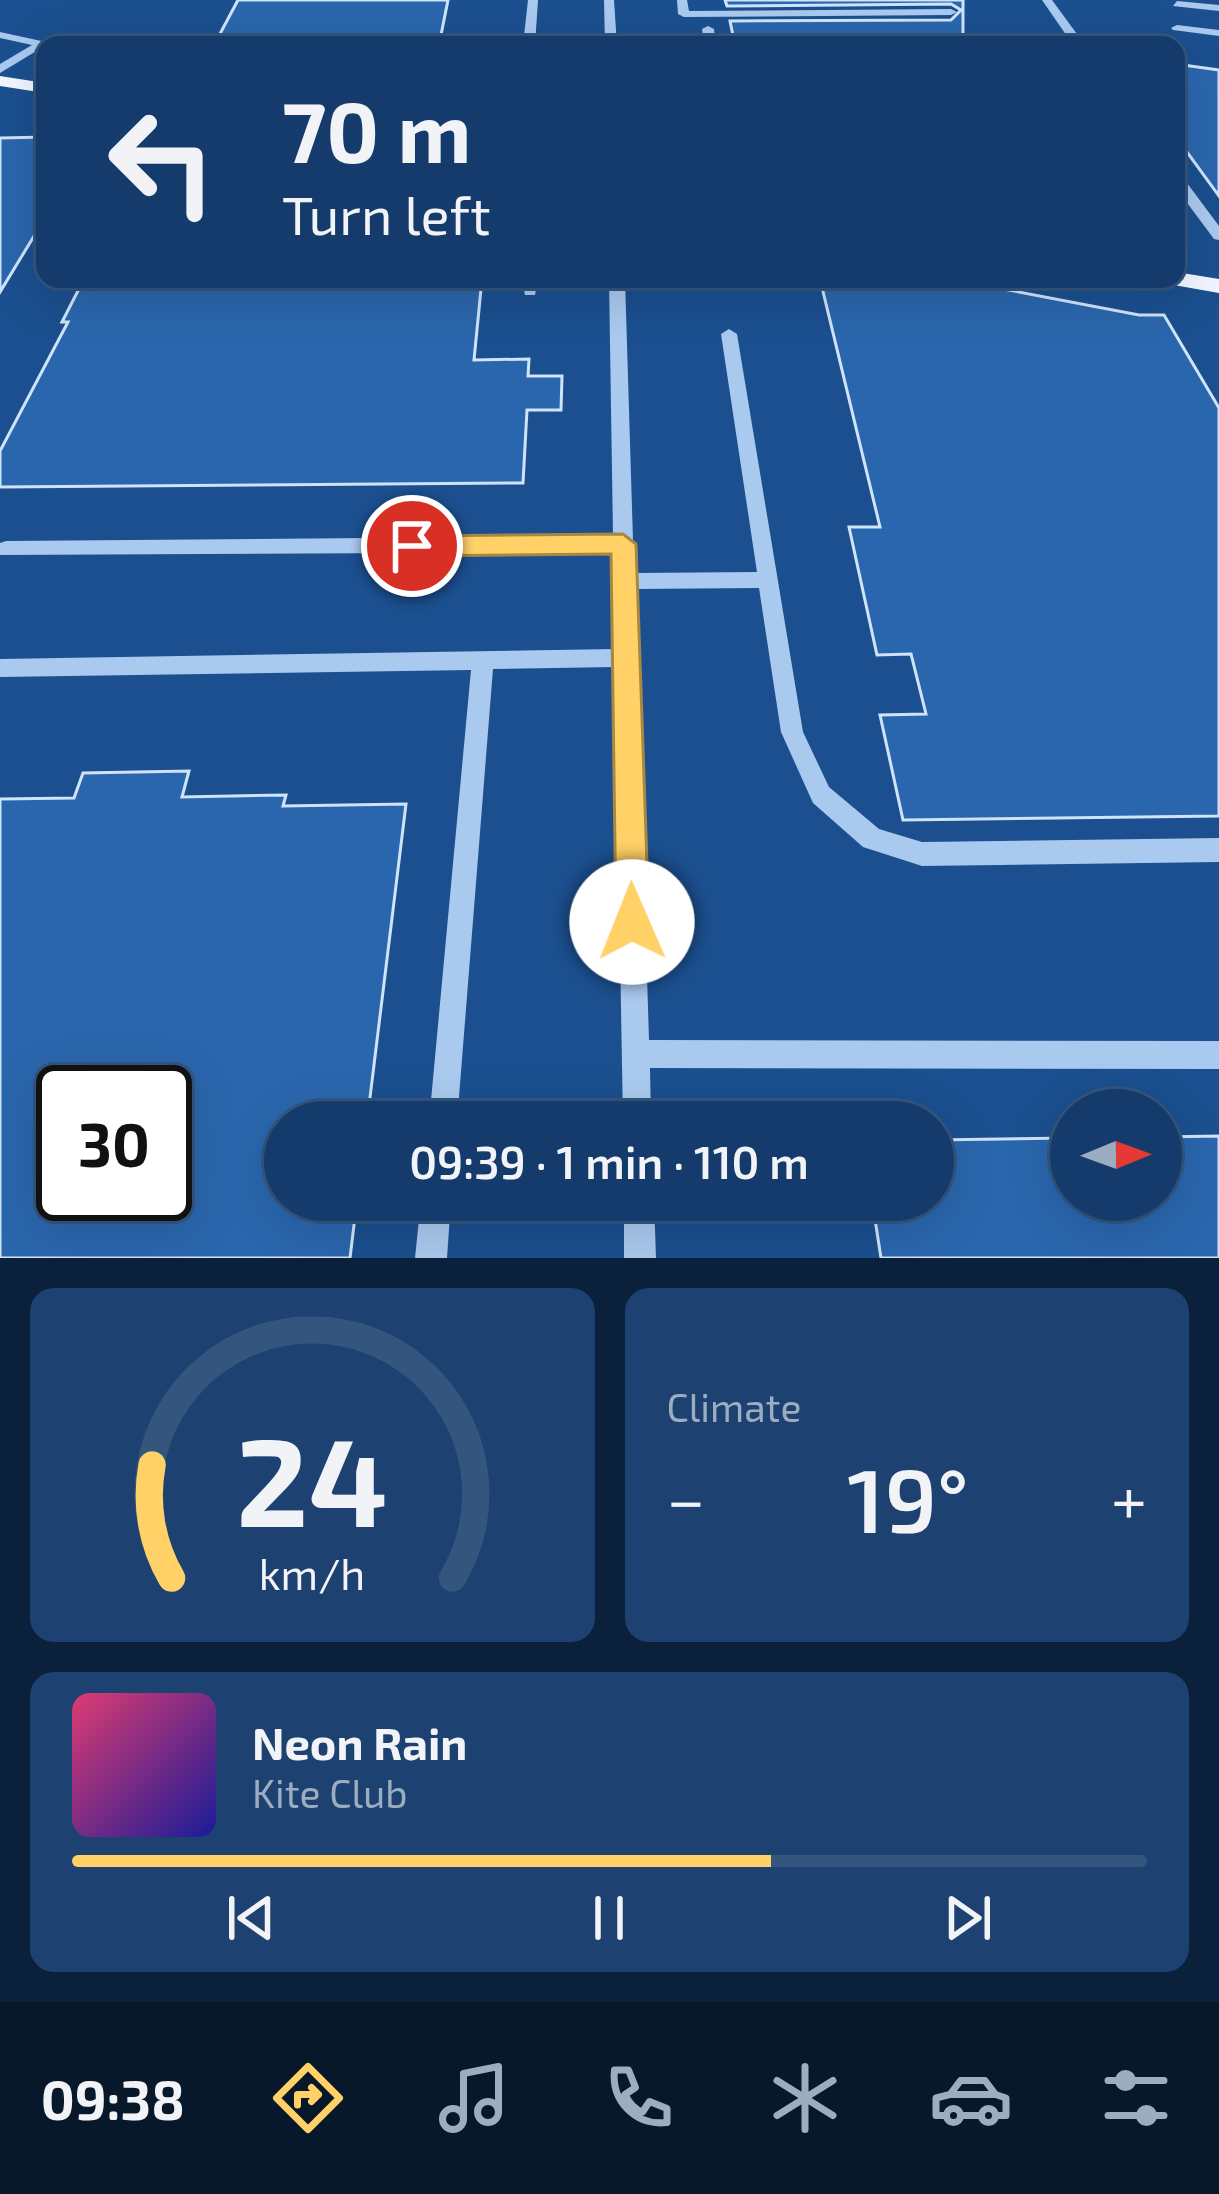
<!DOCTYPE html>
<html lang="en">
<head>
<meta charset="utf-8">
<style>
	:root { --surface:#143b6b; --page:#1d4271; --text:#f1f3f6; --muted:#9dadc1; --line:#33557e; --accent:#ffd166 }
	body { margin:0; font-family:"Exo 2",sans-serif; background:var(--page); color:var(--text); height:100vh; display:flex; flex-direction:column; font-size:45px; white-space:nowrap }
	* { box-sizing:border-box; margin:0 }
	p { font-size:39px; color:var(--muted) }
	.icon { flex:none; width:66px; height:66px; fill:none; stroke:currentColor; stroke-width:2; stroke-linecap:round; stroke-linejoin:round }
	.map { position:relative; height:1258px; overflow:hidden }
	.side { display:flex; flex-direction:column; gap:30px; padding:30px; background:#0b203b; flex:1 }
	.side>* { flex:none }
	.banner { position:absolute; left:36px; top:36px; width:1149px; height:252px; border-radius:24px; box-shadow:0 12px 48px #0002,0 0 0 3px var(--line); background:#143b6b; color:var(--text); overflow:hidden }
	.needle { width:78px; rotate:89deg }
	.tools { position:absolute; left:1050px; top:1089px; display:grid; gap:24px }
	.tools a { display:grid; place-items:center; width:132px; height:132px; border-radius:50%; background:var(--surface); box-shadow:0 12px 48px #0002,0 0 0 3px var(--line); font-size:60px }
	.speed { position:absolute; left:36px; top:1065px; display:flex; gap:24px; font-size:60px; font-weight:700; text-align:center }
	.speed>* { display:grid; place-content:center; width:156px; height:156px; border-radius:50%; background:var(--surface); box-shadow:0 12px 48px #0002,0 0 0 3px var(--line); line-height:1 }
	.speed .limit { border:6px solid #111; border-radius:18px; background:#fff; color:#111 }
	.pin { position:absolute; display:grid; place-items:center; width:102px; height:102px; color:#fff; margin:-51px; border:6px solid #fff; border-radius:50%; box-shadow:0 3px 12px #0007 }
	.me { position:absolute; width:132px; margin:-66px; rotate:359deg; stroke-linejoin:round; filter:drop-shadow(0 0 9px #0008) }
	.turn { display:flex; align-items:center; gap:42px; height:252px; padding:0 48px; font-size:54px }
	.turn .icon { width:156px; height:156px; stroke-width:2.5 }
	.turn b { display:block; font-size:84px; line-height:102px }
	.big { font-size:90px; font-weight:600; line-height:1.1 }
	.side .tile { flex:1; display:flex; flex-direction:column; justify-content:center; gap:18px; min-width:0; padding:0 42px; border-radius:24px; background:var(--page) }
	.side .dial { align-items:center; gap:0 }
	.dial svg { height:312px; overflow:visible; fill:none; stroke:var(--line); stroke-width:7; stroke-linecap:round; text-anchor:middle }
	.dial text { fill:var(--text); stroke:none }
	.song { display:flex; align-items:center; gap:36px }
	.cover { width:144px; height:144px; border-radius:18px; background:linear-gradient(135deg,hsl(340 70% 55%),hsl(240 70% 35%)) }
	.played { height:12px; border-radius:6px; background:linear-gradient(90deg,var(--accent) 65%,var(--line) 65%) }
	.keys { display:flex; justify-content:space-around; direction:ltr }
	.heat { display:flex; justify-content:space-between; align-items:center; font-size:66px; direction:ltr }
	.side .tiles { flex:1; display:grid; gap:30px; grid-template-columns:1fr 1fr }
	.tile:last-child { grid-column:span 2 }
	.trip { position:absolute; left:264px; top:1101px; width:690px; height:120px; border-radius:60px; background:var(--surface); box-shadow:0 12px 48px #0002,0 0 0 3px var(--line); font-weight:600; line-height:120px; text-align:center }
	.dock { display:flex; height:192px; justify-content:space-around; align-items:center; background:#08182b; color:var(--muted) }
	.dock .icon { width:84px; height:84px }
	.dock .current { color:var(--accent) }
	.dock b { font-size:54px; color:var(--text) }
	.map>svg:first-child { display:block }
</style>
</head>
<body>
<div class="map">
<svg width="1219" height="1258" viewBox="0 0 1219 1258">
	<rect width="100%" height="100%" fill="#1b4f8f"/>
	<!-- building -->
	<g fill="#2a66ad" stroke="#cfe3fa" stroke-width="3" fill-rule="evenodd">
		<polygon points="238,0 448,0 439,45 214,45"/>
		<polygon points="725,0 963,0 963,45 735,45 730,21 951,20 961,10 951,4 727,6"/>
		<polygon points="1176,64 1219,70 1219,196 1176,137"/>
		<polygon points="45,137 45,218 0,292 0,138"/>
		<polygon points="84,279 482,279 474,360 529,359 528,376 562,376 561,410 527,410 523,483 0,487 0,451 68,322 62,322"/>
		<polygon points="820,279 972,283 1139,315 1164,315 1219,408 1219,816 903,820 880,715 926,714 911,654 877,655 849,527 880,527"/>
		<path d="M189,771L182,797L286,795L283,806L406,804L367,1122H285V1200H357L350,1258H0V799L74,798L83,773ZM63,1092H165V1194H63Z"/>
		<polygon points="1219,1136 1219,1258 881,1258 872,1200 933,1200 933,1140 1071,1138 1071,1200 1161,1200 1161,1137"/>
	</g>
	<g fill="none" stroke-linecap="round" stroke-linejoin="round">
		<!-- minor -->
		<g fill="#a9c9ee" fill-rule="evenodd">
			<polygon points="528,0 538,0 535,45 523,45"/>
			<polygon points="604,0 614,0 617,45 605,45"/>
			<polygon points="677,0 687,0 689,11 951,9 957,12 951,15 684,17 678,14"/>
			<polygon points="1042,0 1052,0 1085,45 1073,45"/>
			<polygon points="1177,1 1219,5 1219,11 1173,6"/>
			<polygon points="1177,25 1219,30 1219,36 1173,30 1171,28"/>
			<polygon points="708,26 714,29 716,45 704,45 702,29"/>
			<polygon points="0,32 46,42 48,44 0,73 0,64 32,45 0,38"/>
			<polygon points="1176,174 1181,175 1219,226 1219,240 1214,239 1176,188"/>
			<polygon points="522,279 538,279 535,295 525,295"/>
			<polygon points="609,279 625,279 634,573 757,572 721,334 729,329 737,334 803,732 829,787 879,829 922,842 1219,838 1219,862 922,866 863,847 813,803 781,732 759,588 635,589 649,1040 1219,1041 1219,1069 650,1068 651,1122 623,1122 615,667 493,669 457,1122 429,1122 471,670 0,677 0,659 615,649 614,552 0,555 0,543 6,541 613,536"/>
			<polygon points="421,1200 451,1200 447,1258 415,1258"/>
			<polygon points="624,1200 654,1200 656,1258 624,1258"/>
		</g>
		<!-- major -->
		<g fill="#f0f6ff" fill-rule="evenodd">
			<polygon points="0,76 45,83 45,93 0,86"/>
			<polygon points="1176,272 1219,279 1219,293 1168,284 1165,279 1176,279"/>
		</g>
	</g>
	<!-- route -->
	<polygon fill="#ffd166" stroke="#a68842" stroke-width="3" points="623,534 636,544 649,922 644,934 632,939 621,934 616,922 611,554 412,556 399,546 412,536"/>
</svg>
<div class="tools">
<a><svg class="needle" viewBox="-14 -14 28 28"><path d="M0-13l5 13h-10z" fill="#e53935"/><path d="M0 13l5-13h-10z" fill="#9dadc1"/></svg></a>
</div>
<div class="speed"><div class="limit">30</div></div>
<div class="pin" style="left:412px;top:546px;background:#d93025"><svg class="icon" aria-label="arrive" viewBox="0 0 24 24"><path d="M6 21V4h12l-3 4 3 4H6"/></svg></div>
<svg class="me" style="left:632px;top:922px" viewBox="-20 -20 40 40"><circle r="19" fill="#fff"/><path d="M0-13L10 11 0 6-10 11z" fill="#ffd166"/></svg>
<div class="trip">09:39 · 1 min · 110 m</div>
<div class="banner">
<div class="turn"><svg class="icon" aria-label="left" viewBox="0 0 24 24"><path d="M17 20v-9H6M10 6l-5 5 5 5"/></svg><div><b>70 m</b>Turn left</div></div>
</div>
</div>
<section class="side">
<div class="tiles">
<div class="tile dial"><svg viewBox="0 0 100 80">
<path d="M14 69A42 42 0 1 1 86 69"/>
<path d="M14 69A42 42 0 0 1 9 40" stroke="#ffd166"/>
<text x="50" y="56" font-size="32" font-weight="700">24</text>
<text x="50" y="72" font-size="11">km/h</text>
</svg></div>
<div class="tile"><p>Climate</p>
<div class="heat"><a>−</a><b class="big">19°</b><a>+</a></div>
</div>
<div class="tile">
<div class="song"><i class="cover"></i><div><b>Neon Rain</b><p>Kite Club</p></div></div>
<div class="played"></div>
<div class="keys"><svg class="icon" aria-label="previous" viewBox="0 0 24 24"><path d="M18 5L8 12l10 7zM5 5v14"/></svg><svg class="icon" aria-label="pause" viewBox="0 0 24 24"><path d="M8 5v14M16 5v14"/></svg><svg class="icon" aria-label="next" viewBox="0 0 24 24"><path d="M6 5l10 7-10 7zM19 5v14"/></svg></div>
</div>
</div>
</section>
<nav class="dock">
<b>09:38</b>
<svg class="icon current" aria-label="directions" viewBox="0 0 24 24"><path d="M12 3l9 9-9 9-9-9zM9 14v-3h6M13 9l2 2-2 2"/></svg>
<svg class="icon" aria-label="music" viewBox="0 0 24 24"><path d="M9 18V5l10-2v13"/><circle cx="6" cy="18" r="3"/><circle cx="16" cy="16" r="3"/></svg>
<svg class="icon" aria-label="phone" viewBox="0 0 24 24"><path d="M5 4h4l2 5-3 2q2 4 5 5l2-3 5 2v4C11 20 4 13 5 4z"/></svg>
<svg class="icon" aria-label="climate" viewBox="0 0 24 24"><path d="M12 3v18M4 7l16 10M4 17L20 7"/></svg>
<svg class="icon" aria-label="car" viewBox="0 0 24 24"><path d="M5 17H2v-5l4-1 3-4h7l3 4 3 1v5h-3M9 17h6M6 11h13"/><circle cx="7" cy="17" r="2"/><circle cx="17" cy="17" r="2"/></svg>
<svg class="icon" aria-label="filters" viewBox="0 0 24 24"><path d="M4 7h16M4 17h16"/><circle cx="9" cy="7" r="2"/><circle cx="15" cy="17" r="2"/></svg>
</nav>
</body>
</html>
